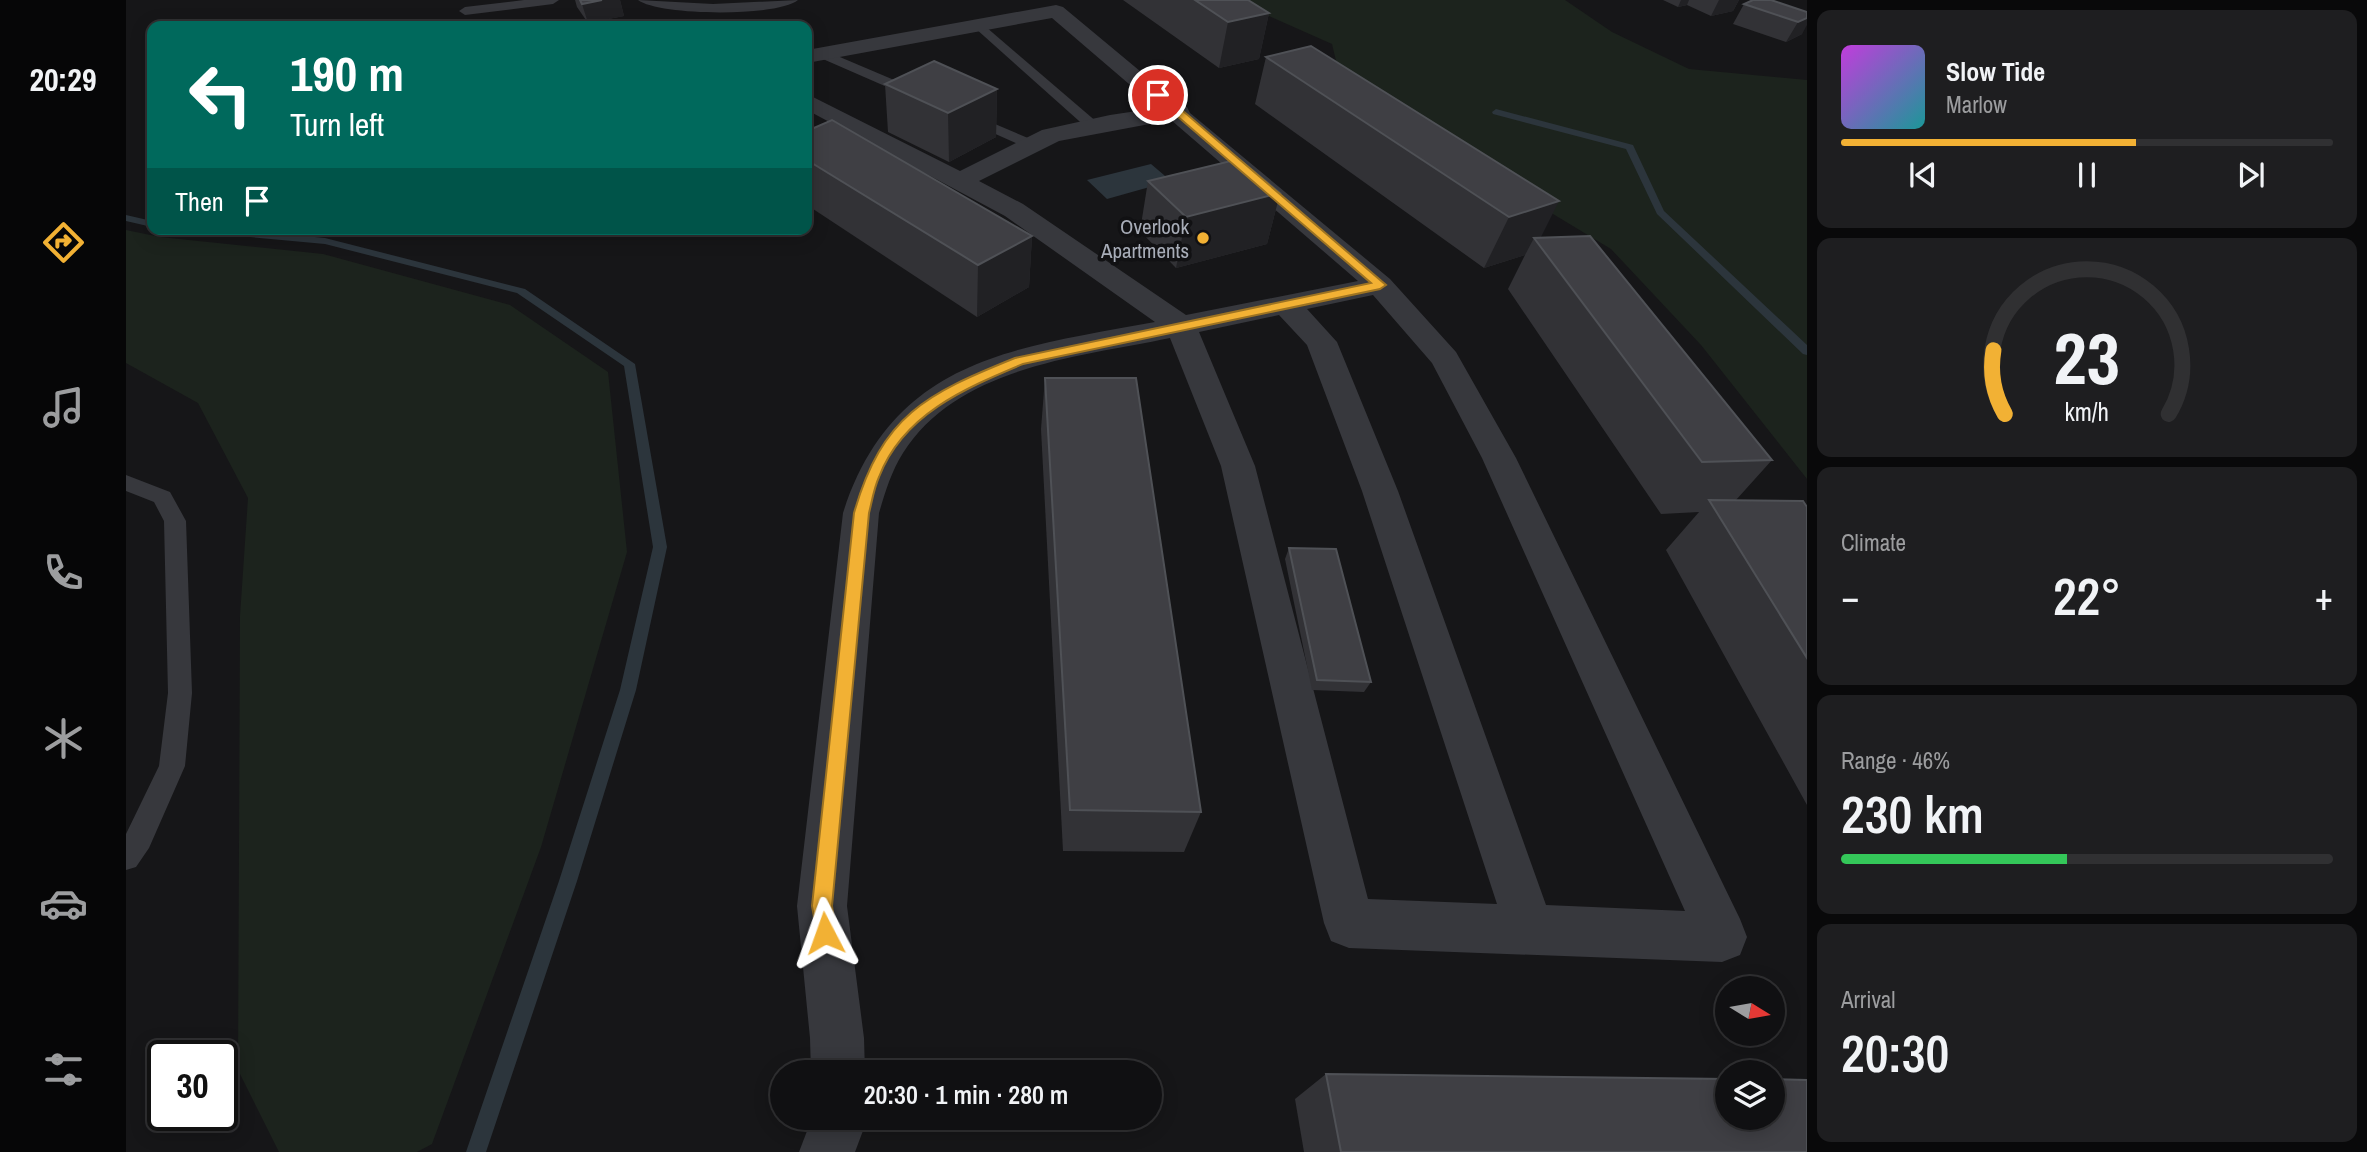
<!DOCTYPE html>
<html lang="en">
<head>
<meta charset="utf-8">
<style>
	:root { --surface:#101012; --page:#1e1e20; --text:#f1f3f6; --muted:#9c9d9f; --line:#303032; --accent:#f2b134 }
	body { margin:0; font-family:"Archivo Narrow",sans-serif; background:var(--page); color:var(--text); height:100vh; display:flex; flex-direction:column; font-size:26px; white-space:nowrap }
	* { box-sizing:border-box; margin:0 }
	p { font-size:23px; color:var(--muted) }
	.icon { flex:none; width:38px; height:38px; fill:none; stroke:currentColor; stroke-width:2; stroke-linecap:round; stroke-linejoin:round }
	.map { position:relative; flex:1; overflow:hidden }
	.drawer { display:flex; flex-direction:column; gap:10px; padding:10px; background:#09090a; width:560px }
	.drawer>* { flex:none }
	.guide { position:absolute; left:21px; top:21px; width:665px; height:214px; border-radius:14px; box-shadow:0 4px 18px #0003,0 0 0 2px var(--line); background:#00695c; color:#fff; overflow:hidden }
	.needle { width:46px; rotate:101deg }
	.tools { position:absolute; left:1589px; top:976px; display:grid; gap:14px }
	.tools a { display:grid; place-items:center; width:70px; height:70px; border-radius:50%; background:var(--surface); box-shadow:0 4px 18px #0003,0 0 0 2px var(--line); font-size:35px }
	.speed { position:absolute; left:21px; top:1040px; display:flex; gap:14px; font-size:35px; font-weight:700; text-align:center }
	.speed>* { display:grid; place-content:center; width:91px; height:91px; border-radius:50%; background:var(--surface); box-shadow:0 4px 18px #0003,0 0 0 2px var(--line); line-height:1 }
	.speed .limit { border:4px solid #111; border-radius:10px; background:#fff; color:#111 }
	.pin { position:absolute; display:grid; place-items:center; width:60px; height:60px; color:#fff; margin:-30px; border:4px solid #fff; border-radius:50%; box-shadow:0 2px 7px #0007 }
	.me { position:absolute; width:77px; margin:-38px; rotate:356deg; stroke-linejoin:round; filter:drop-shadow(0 0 5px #0008) }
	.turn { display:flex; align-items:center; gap:24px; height:147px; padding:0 28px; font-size:32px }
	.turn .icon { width:91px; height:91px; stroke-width:2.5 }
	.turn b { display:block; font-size:49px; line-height:60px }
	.then { display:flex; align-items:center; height:66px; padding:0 28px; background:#0003; gap:14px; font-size:26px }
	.big { font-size:52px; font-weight:600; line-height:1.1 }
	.drawer .tile { flex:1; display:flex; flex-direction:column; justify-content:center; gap:10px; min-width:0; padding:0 24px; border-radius:14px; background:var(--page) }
	.drawer .dial { align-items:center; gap:0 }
	.dial svg { height:182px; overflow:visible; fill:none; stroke:var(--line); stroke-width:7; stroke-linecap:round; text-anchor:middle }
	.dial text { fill:var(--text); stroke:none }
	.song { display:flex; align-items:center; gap:21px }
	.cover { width:84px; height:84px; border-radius:10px; background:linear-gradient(135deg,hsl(290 70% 55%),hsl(180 70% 35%)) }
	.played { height:7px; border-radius:4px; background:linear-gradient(90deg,var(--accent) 60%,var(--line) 60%) }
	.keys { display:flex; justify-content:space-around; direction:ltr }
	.heat { display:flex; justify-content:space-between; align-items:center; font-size:38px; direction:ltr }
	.charge { height:10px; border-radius:5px; background:linear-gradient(90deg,#34c759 46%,var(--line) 0) }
	.trip { position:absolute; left:644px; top:1060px; width:392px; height:70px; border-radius:35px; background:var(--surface); box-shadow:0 4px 18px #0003,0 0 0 2px var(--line); font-weight:600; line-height:70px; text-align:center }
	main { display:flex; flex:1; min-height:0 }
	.tabs { display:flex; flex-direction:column; width:126px; justify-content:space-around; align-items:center; background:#060607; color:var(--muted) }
	.tabs .icon { width:49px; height:49px }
	.tabs .active { color:var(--accent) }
	.tabs b { font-size:32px; color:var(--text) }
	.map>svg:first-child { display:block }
</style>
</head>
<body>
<main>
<nav class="tabs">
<b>20:29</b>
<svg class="icon active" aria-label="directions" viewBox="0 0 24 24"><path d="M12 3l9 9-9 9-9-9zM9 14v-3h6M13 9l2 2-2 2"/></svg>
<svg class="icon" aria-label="music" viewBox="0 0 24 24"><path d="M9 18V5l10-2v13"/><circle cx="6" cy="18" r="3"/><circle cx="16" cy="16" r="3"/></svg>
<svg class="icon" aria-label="phone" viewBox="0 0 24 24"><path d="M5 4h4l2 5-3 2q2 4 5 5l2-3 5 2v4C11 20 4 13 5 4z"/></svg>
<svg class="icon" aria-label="climate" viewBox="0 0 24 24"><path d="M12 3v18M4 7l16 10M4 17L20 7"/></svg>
<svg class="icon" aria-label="car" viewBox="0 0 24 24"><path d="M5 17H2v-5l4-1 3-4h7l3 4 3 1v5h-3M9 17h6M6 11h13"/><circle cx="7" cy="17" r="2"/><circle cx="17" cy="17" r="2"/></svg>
<svg class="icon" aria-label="filters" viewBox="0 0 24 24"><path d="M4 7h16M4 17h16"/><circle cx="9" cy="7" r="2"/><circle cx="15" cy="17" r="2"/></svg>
</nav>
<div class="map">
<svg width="1681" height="1152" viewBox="0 0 1681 1152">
	<rect width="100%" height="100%" fill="#161618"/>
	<!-- green -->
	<g fill="#1c231d">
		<polygon points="1107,0 1439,0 1486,32 1563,69 1681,80 1681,479 1575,345 1485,249 1356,171 1212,69 1206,44"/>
		<polygon points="0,230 34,237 197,254 384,305 482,372 501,552 415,847 306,1144 291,1152 153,1152 112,1070 114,616 122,498 72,403 0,363"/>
	</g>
	<!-- water -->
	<polygon fill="#2c353c" points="1025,164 1045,181 981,199 961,180"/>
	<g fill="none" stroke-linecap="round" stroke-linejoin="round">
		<!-- stream -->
		<g fill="#2c353c" fill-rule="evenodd">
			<polygon points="1370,109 1507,145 1538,211 1681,345 1681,355 1677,354 1531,214 1500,149 1367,114 1366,112"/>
			<polygon points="0,215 26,221 26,227 0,221"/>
			<polygon points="65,229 105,229 199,238 399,289 509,364 541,547 510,690 451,881 360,1152 340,1152 433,881 494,690 527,547 498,366 391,293 199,244 70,232"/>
		</g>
		<!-- lane -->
		<g fill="#37383d" fill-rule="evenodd">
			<polygon points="398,0 433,0 427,4 339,15 333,11 339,7"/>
			<path d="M512,0L587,4L672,0C652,17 533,16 512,0Z"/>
			<polygon points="853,21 972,123 972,129 962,129 849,28 847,25"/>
			<polygon points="695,49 794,91 796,94 789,98 784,97 690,56 690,50"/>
			<polygon points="843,113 909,141 911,144 909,147 899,147 838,120 838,114"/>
			<polygon points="0,475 44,492 60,521 66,693 59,766 23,848 10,867 0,870 0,834 33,766 42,693 38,521 28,502 0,491"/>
		</g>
		<!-- street -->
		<g fill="#37383d" fill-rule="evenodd">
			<path d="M930,5L937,7L1056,106L1061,107L1064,113L1264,279L1330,352L1390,458L1614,919L1621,937L1614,955L1596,962L1223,948L1205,941L1198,923L1095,466L1044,338C953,357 832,366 777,453C765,472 759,493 753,513L721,906L738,1038L739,1073H685L684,1038L671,906L717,513C767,358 889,348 1029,322L879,216L681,110V94L834,171L916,130L984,115L1031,108L926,18L681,63V50ZM1045,120L1232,281L1060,315L897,204L853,181L933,141ZM1247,295L1306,363L1356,458L1559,911L1420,905L1272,491L1211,342L1181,309ZM1153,315L1181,345L1236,491L1371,904L1242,899L1129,466L1073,332Z"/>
			<polygon points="686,1118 740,1118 741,1120 729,1152 673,1152"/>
		</g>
	</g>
	<!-- wall -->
	<g fill="#323236">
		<polygon points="449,0 494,0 498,16 462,23 451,7"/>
		<polygon points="997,0 1122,0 1143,13 1133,59 1093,68"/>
		<polygon points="1537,0 1613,0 1607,11 1585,16 1561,5 1552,7"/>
		<polygon points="1618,4 1681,12 1676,34 1660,42 1607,24"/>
		<polygon points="1140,57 1415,237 1646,460 1610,500 1681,507 1681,805 1540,550 1573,512 1535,514 1382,289 1399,255 1358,268 1129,104"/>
		<polygon points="759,84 871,89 870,137 823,162 762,132"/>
		<polygon points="681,131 906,236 903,287 851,317 681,205"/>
		<polygon points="1022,181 1154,193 1141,244 1050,268 1014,231"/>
		<polygon points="919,378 1075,812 1058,852 937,851 915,429"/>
		<polygon points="1163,548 1245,682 1238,692 1186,690 1159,559"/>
		<polygon points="1200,1074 1681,1152 1178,1152 1169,1099"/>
	</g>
	<!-- shaded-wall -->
	<g fill="#212124">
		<polygon points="476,0 494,0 498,16 462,23 456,4"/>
		<polygon points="1555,0 1563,0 1561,5 1552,7"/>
		<polygon points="1593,0 1613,0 1607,11 1585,16"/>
		<polygon points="1143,13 1133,59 1093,68 1102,22"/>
		<polygon points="1681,18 1681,25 1676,34 1660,42 1672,22"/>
		<polygon points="871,89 870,137 823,162 822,113"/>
		<polygon points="1154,193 1141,244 1050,268 1060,217"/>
		<polygon points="1433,201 1412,243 1408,238 1399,255 1358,268 1383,217"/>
		<polygon points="906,236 903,287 851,317 852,265"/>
	</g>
	<!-- building -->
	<g fill="#3f3f44" stroke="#4f5156" stroke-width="2">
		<polygon points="454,0 476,0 456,4"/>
		<polygon points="1069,0 1122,0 1143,13 1102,22"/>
		<polygon points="1627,0 1645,0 1681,12 1681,18 1672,22 1618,4"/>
		<polygon points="1185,46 1433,201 1383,217 1140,57"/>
		<polygon points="808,61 871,89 822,113 759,84"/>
		<polygon points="706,120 906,236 852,265 681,160 681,131"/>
		<polygon points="1113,159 1154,193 1060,217 1022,181"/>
		<polygon points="1464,236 1646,460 1576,462 1408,238"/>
		<polygon points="919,378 1010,378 1075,812 944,810"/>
		<polygon points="1583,500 1677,501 1681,507 1681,658"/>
		<polygon points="1163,548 1210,549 1245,682 1191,680"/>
		<polygon points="1200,1074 1601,1079 1601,1118 1647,1118 1647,1079 1681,1080 1681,1152 1215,1152"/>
	</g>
	<!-- route -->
	<path fill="#f2b134" stroke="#9d7322" stroke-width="2" d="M1029,93H1036L1260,285L1254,289L897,364C840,388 777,414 753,477C748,488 746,501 743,513L706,906L710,933L707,940L699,943L692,940L686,906L728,513C756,415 800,394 889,358L1245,283L1029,97Z"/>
	<!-- markers -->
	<circle fill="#f2b134" stroke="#111113" stroke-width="2.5" cx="1077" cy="238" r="7"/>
	<g text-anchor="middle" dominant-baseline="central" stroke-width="7" stroke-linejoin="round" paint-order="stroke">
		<!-- far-poi labels -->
		<g font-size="21" fill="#a8adb8" stroke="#111113" text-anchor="end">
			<text x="1063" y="226">Overlook<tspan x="1063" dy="24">Apartments</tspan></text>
		</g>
	</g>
</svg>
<div class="tools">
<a><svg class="needle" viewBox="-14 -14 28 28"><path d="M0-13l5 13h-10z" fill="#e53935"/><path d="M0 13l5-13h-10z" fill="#9c9d9f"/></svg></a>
<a><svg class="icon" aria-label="layers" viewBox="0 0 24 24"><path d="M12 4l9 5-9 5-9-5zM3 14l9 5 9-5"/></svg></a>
</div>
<div class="speed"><div class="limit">30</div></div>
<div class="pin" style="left:1032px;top:95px;background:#d93025"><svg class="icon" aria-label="arrive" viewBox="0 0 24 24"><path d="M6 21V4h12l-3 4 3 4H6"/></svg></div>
<svg class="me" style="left:699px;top:933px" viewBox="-20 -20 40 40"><path d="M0-17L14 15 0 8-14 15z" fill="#f2b134" stroke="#fff" stroke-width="4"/></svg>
<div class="trip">20:30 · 1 min · 280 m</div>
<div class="guide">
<div class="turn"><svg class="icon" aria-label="left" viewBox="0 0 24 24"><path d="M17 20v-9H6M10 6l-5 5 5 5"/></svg><div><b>190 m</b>Turn left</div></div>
<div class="then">Then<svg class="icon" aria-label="arrive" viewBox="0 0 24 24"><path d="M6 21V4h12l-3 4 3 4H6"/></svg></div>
</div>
</div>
<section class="drawer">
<div class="tile">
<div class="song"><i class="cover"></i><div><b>Slow Tide</b><p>Marlow</p></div></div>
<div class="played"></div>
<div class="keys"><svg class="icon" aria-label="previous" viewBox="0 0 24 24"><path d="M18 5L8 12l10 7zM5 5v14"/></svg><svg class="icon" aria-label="pause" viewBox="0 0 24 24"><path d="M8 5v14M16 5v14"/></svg><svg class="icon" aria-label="next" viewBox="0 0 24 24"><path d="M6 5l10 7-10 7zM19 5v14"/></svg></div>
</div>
<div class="tile dial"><svg viewBox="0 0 100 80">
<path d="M14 69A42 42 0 1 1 86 69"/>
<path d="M14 69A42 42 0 0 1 9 41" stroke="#f2b134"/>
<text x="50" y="56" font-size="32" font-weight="700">23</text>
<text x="50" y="72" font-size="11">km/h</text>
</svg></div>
<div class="tile"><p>Climate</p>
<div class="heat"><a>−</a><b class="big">22°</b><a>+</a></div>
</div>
<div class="tile"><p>Range · 46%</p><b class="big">230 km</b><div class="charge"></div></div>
<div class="tile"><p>Arrival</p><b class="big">20:30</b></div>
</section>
</main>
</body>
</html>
